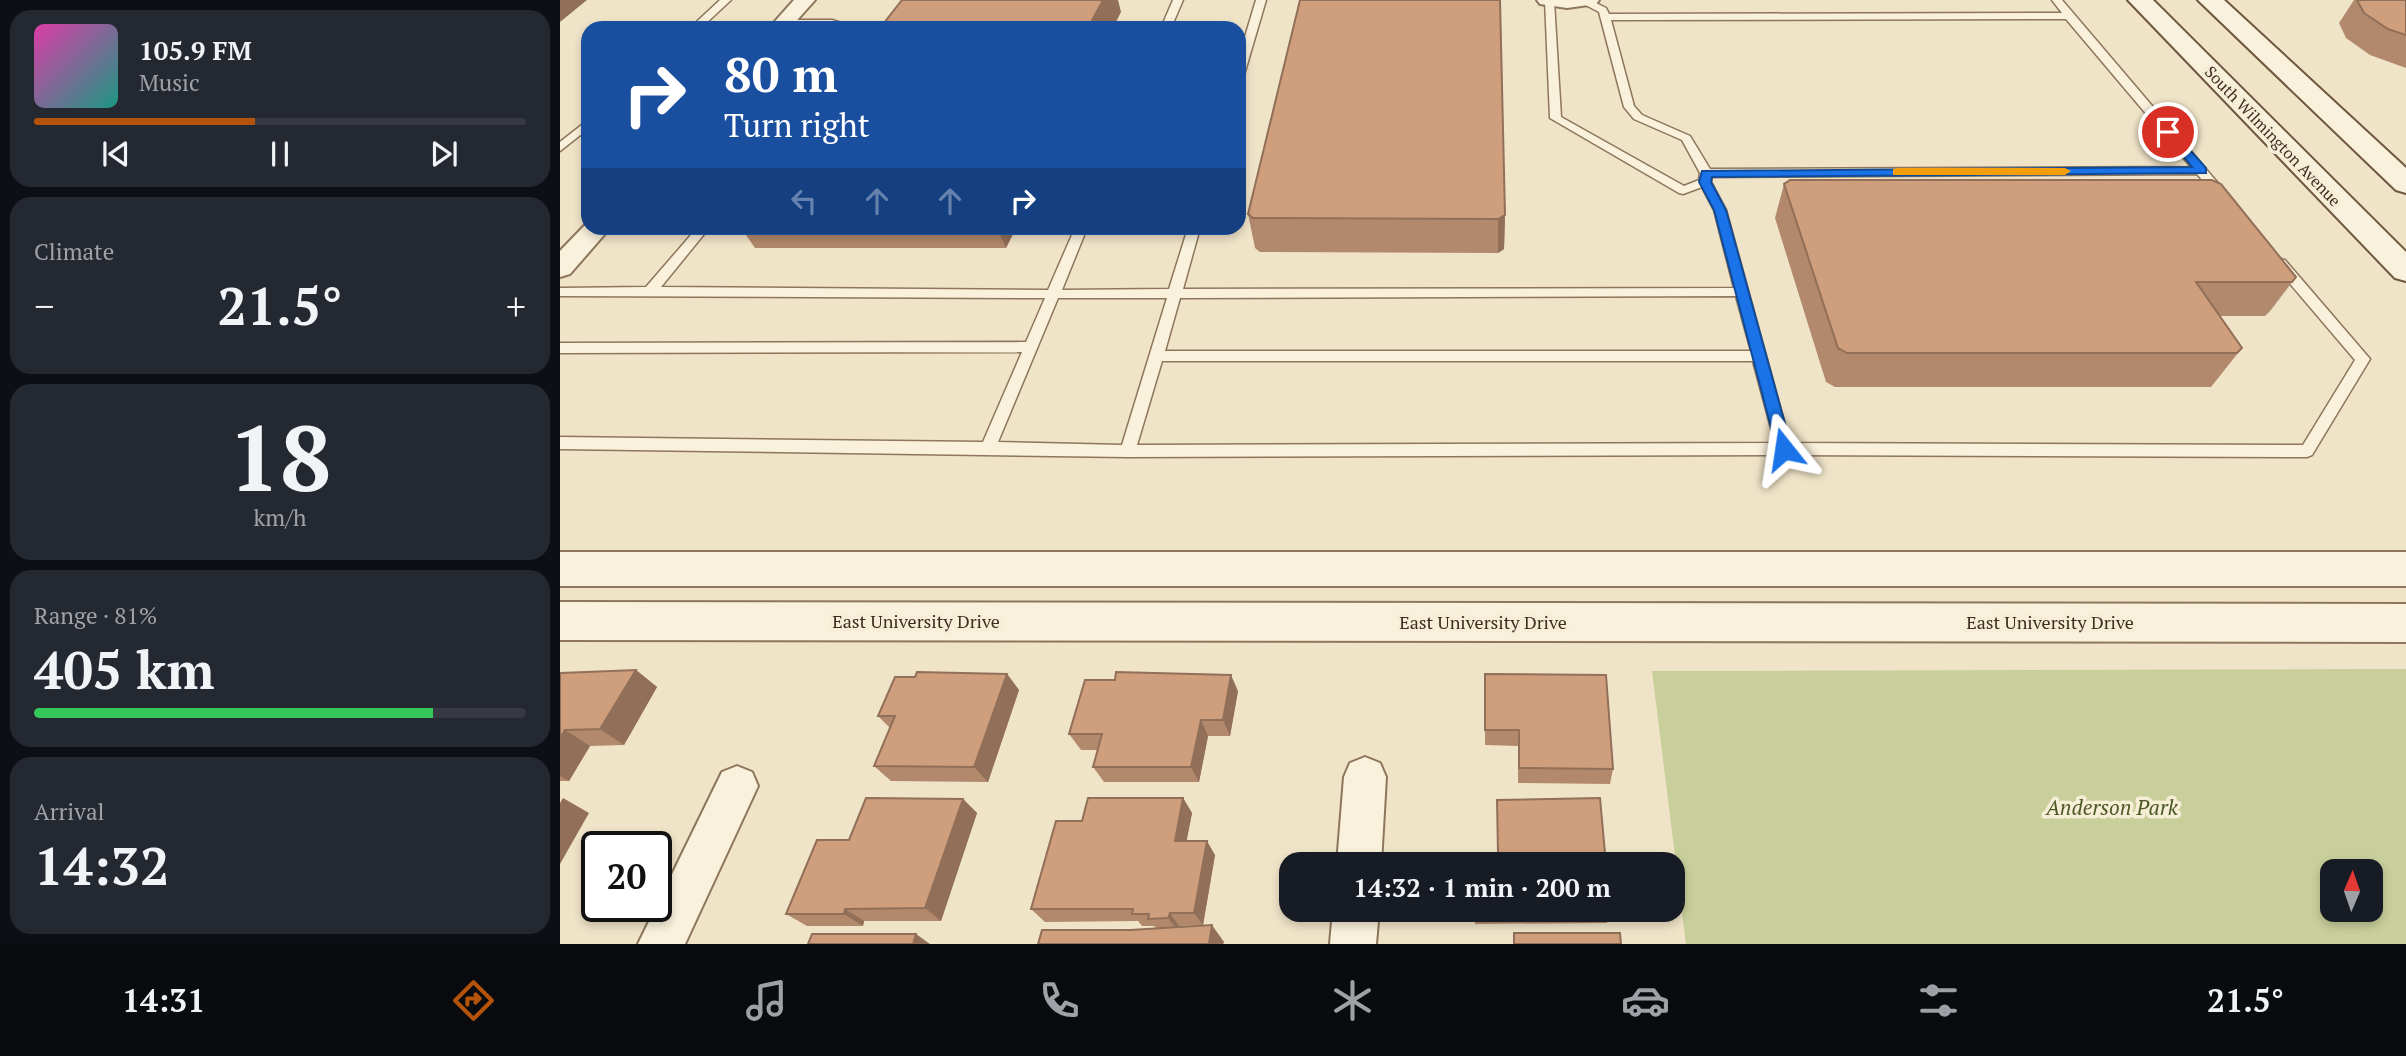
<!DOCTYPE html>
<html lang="en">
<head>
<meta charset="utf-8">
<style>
	:root { --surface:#171b24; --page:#242831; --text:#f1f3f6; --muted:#9ea1a6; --line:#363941; --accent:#b45309 }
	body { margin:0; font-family:"PT Serif",serif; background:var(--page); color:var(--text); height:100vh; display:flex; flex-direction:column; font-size:26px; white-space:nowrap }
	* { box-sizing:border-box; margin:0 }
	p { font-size:23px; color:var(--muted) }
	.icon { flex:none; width:38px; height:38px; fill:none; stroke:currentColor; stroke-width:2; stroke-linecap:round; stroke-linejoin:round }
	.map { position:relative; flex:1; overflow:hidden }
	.side { display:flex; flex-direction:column; gap:10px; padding:10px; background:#0d0f14; width:560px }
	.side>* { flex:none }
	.top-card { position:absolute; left:21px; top:21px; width:665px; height:214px; border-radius:21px; box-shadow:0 4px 10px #0003; background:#1a4fa0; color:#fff; overflow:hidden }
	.needle { width:46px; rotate:2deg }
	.tools { position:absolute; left:1760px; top:859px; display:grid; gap:14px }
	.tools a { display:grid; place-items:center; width:63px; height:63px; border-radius:14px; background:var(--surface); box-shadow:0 4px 10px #0003; font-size:35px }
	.speed { position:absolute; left:21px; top:831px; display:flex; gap:14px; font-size:35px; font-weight:700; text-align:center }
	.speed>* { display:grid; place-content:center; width:91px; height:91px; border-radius:50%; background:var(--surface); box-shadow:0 4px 10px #0003; line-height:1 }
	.speed .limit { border:4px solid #111; border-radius:10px; background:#fff; color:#111 }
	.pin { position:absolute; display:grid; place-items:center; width:60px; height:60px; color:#fff; margin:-30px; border:4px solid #fff; border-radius:50%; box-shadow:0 2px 7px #0007 }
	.me { position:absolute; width:77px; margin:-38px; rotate:345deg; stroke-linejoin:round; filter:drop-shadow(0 0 5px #0008) }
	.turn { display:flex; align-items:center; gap:24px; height:147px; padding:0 28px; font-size:32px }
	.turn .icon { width:91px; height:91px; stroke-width:2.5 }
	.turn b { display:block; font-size:49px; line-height:60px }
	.lanes { display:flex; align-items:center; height:66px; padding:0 28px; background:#0003; justify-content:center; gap:35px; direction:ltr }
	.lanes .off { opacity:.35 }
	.big { font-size:52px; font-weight:700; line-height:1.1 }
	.side .widget { flex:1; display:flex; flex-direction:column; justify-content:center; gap:10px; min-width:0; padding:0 24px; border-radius:21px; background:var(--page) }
	.side .dial { align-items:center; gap:0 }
	.dial b { font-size:91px; line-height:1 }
	.song { display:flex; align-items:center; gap:21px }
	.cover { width:84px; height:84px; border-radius:10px; background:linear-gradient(135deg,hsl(320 70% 55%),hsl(170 70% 35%)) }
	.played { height:7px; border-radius:4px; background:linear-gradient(90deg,var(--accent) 45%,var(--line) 45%) }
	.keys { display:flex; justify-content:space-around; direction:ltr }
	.heat { display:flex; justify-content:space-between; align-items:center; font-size:38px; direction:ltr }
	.charge { height:10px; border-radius:5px; background:linear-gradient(90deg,#34c759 81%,var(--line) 0) }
	.trip { position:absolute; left:719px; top:852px; width:406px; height:70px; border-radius:21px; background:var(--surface); box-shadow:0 4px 10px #0003; font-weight:700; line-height:70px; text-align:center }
	.menu { display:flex; height:112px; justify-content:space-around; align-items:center; background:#090b0e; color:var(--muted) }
	.menu .icon { width:49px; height:49px }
	.menu .on { color:var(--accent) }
	.menu b { font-size:32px; color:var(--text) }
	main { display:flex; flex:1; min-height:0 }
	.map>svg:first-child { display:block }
</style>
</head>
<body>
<main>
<section class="side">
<div class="widget">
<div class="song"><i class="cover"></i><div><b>105.9 FM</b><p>Music</p></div></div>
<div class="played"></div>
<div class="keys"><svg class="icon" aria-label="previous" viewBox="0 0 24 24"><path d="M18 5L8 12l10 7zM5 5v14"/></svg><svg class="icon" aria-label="pause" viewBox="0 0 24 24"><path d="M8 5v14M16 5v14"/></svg><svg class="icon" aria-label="next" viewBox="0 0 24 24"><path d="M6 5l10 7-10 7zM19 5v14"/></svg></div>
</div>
<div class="widget"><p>Climate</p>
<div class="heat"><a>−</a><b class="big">21.5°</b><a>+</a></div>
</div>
<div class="widget dial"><b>18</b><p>km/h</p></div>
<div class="widget"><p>Range · 81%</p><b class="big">405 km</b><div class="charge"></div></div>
<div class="widget"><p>Arrival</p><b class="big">14:32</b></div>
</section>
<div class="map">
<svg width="1846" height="944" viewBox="0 0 1846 944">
	<rect width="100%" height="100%" fill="#f0e4c8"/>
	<!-- green -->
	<path fill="#c9cf9b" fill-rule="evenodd" d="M1846,669V944H1126L1092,671ZM1773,872H1811V910H1773Z"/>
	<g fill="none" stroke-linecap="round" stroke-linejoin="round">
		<!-- service casing -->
		<g stroke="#8d765c" stroke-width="3">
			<g id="service">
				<polygon points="160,0 171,0 141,28 130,28"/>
				<polygon points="613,0 623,0 611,28 601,28"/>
				<polygon points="696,0 706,0 684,75 679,78 679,57"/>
				<path d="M985,0L994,1L1001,117L1124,186L1139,180L1140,173L1122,140L1074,119L1064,107L1039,12L1022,3L1021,0H1030L1046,8L1049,14L1502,13L1492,0H1502L1668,195L1666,198H1658L1637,174L1152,177L1151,182L1166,210L1230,443L1743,445L1795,360L1715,266L1713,263L1720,259L1725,260L1810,359L1752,455L1747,457L1224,455L568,457L0,449V437L423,442L462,352L0,353V343L466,342L485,298L0,296V288L86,287L137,228H149L101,287L488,290L515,228H527L502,290L609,289L628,228H640L623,289L1174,288L1154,210L1142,187L1123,194L1119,193L990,118ZM1506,19L1631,167L1150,169L1130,136L1082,115L1074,106L1051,20ZM1176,296L1191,351H605L620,298ZM498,298H607L562,445L438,442ZM602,361H1193L1215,443L577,445Z"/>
				<polygon points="224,20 272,20 297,28 221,25 219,23"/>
				<polygon points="28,120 28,129 0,151 0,142"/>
			</g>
		</g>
		<!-- minor casing -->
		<g stroke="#8d765c" stroke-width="4">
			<g id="minor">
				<polygon points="234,0 255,0 230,28 209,28"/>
				<polygon points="977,0 1039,0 1036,4 1007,8 980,4"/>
				<polygon points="28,222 28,228 50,228 10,274 0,277 0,251"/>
				<polygon points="805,757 820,763 826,777 821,864 777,864 784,777 790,763"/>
				<polygon points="177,766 192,772 198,786 125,944 78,944 162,772"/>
				<polygon points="773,910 819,910 816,944 770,944"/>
			</g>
		</g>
		<!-- tertiary casing -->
		<g stroke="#8d765c" stroke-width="4">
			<g id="tertiary">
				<rect x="0" y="552" width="1846" height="34"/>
				<polygon points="0,602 1846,604 1846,642 0,640"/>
			</g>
		</g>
		<!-- secondary casing -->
		<g stroke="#6f573f" stroke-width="4">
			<g id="secondary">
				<polygon points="1568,0 1593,0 1846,252 1846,281 1835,278"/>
				<polygon points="1638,0 1664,0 1846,168 1846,193 1836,190"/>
			</g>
		</g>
		<!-- service -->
		<use href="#service" fill="#faf1dc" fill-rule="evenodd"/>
		<!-- minor -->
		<use href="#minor" fill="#faf1dc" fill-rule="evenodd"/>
		<!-- tertiary -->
		<use href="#tertiary" fill="#faf1dc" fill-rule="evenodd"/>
		<!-- secondary -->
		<use href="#secondary" fill="#faf1dc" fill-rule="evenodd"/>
	</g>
	<!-- wall -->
	<g fill="#b2896c" fill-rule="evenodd">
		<polygon points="1794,0 1846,0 1846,68 1810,55 1786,38 1779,23"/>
		<polygon points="1224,184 1736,277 1705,316 1659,316 1682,348 1651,387 1275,387 1266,382 1215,218"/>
		<polygon points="688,214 945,215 944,249 938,253 700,252 695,248"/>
		<polygon points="181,228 456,228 446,248 195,248"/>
		<polygon points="76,670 97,687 64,745 30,746 9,781 0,781 0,673"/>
		<polygon points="447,674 459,690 428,782 331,781 314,766 330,728 318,716 355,677"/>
		<polygon points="925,674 1053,769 1050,784 958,783 958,746 925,745"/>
		<polygon points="678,691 670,736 648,736 639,782 544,782 533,767 538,750 521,750 509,734"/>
		<path d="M623,798L632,813L626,841L655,855L643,925L664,942L663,944H478L570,930L596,928L594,926H582L578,921L485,922L471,909L522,821ZM641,925L619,927V926Z"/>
		<polygon points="403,799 417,813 381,921 304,921 303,926 247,926 226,914 289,840"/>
		<polygon points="915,910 1051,910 1047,923 915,924"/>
	</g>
	<!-- shaded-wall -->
	<g fill="#916f58">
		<polygon points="0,0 27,0 0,22"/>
		<polygon points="543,0 558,0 561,12 553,28 528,28"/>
		<polygon points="945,215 944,249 938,253 938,219"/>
		<polygon points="437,228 456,228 446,248"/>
		<polygon points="1736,277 1710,311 1705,316 1732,282"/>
		<polygon points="76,670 97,687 64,745 40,729"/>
		<polygon points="447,674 459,690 428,782 414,767"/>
		<polygon points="671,675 678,691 670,736 663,720"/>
		<polygon points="641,720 648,736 639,782 631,767"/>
		<polygon points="5,730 30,746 9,781 0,776 0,738"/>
		<polygon points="3,798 29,813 0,864 0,803"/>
		<polygon points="623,798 632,813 624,855 615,841"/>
		<polygon points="403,799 417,813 381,921 365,908"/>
		<polygon points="647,841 655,855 643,925 634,913"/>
		<polygon points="285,909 304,921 303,926 284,914"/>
		<polygon points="610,913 619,926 618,931 608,918"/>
		<polygon points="652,925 664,942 663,944 649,944"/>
		<polygon points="356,934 370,944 353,944"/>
	</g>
	<!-- building -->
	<g fill="#cf9f7d" stroke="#916f58" stroke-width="2">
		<polygon points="342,0 543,0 528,28 320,28"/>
		<polygon points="740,0 940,0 945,215 938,219 693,218 688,214"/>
		<polygon points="1797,0 1846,0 1846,35 1828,29 1804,13"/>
		<polygon points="1230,180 1652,180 1661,184 1736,277 1732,282 1636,282 1682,348 1677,353 1287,353 1278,348 1224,184"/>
		<polygon points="76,670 40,729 5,730 0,738 0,673"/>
		<polygon points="357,672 447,674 414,767 314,766 335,716 318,716 335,677 355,677"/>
		<polygon points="556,672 671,675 663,720 641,720 631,767 533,767 542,734 509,734 525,680 555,680"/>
		<polygon points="925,674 1046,675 1053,769 959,768 959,730 925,730"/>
		<polygon points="306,798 403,799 365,908 285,909 284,914 226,914 257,840 289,840"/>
		<polygon points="528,798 623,798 615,841 647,841 634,913 610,913 608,918 588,919 589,914 572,914 573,909 471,909 496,821 522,821"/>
		<polygon points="1040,798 1046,864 915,864 915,853 938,853 937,800"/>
		<polygon points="915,910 1051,910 1051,911 915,912"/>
		<polygon points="652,925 649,944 478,944 482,930 570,930"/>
		<polygon points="954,933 1060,933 1061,944 954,944"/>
		<polygon points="252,934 356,934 353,944 248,944"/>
	</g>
	<!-- route -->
	<polygon fill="#1a73e8" stroke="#114b97" stroke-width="2" points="1608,129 1612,130 1646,168 1646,173 1152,177 1151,182 1166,210 1232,449 1224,455 1218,454 1154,210 1139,182 1142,171 1632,167 1603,132"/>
	<!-- slow -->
	<polygon fill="#f59e0b" points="1338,168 1505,168 1511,171 1505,175 1333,175 1333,169"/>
	<g text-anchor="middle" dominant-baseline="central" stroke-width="7" stroke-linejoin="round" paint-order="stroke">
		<!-- far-street labels -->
		<g font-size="16" fill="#3d2e20" stroke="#f7eed8">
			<text transform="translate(1713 136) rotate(46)">South Wilmington Avenue</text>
		</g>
		<!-- street labels -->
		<g font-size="18" fill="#3d2e20" stroke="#f7eed8">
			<text x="356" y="621">East University Drive</text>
			<text x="923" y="622">East University Drive</text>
			<text x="1490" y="622">East University Drive</text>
		</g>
		<!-- near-park labels -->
		<g font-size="21" font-style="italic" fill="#4d5a26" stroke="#f7eed8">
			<text x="1552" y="807">Anderson Park</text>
		</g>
	</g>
</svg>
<div class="tools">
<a><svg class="needle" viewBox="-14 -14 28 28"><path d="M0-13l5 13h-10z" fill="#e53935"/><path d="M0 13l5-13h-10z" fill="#9ea1a6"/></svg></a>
</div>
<div class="speed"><div class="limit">20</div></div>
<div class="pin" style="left:1608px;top:132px;background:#d93025"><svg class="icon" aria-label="arrive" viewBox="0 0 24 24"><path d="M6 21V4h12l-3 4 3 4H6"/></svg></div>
<svg class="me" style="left:1224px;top:449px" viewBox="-20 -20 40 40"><path d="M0-17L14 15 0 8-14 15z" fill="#1a73e8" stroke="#fff" stroke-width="4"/></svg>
<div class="trip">14:32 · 1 min · 200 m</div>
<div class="top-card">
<div class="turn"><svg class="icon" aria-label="right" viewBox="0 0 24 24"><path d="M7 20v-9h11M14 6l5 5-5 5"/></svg><div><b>80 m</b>Turn right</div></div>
<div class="lanes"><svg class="icon off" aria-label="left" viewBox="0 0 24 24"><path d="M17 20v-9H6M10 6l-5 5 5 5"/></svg><svg class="icon off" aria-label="ahead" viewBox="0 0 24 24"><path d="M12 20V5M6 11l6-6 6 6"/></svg><svg class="icon off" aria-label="ahead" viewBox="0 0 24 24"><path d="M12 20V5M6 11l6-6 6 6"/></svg><svg class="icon" aria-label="right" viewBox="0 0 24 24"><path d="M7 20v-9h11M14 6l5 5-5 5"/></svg></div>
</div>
</div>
</main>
<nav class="menu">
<b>14:31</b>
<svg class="icon on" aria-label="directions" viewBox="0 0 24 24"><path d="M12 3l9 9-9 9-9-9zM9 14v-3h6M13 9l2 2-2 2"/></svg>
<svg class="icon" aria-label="music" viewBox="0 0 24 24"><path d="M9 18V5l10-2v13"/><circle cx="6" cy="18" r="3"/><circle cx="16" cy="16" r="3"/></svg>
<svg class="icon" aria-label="phone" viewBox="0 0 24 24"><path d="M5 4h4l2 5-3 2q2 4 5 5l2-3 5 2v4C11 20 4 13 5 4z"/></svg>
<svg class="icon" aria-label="climate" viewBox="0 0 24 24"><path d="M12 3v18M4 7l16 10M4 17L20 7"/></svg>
<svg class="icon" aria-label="car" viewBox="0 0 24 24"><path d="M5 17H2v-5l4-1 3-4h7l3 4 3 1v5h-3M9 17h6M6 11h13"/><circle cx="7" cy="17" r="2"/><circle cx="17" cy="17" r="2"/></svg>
<svg class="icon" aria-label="filters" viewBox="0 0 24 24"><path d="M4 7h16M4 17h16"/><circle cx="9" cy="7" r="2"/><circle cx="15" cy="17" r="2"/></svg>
<b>21.5°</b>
</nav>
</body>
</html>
